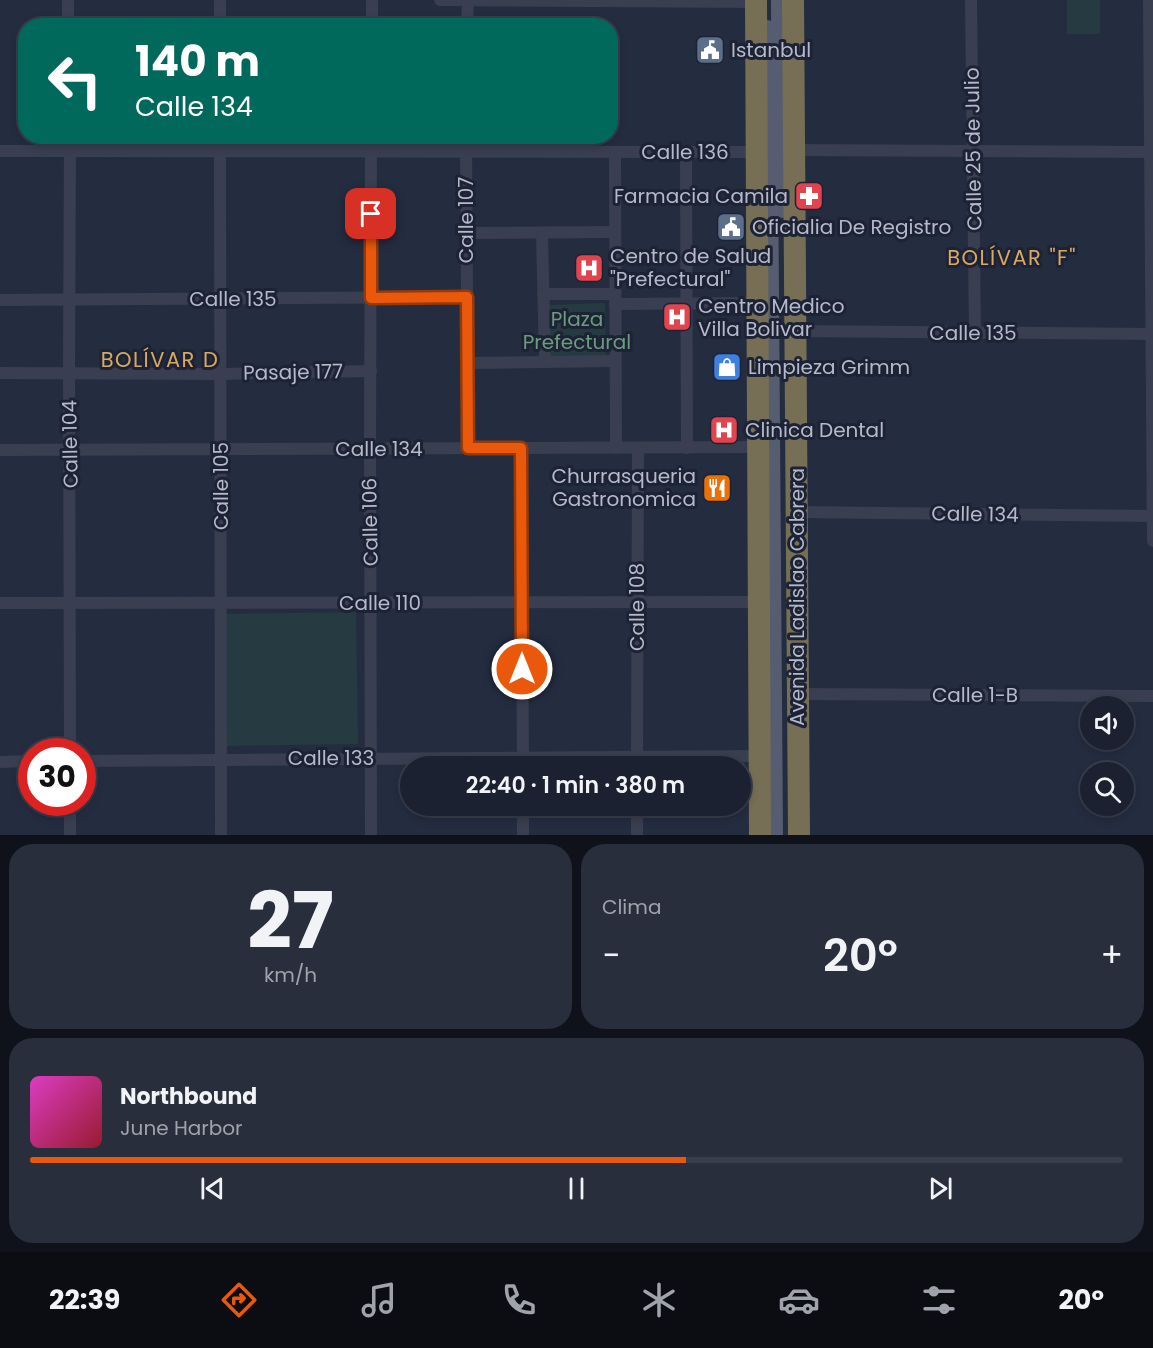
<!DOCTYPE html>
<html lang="es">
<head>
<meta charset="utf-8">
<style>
	:root { --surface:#1b2130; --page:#282e3c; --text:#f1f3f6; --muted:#a0a3ab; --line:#393e4c; --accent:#ea580c }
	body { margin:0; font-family:Poppins,sans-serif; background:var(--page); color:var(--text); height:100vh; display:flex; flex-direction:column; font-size:22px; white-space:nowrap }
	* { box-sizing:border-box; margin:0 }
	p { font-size:20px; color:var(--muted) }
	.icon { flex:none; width:33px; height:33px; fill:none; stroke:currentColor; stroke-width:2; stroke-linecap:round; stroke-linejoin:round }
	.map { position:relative; height:835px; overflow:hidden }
	.details { display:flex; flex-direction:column; gap:9px; padding:9px; background:#0f121a; flex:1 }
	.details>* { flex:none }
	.hud { position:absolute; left:18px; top:18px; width:600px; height:126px; border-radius:24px; box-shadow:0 3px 9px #0003,0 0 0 2px var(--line); background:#00695c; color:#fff; overflow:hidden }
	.fabs { position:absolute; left:1080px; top:696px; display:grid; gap:12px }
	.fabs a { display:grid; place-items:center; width:54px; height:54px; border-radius:50%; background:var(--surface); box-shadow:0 3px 9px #0003,0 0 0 2px var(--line); font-size:30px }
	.speed { position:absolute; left:18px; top:738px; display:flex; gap:12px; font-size:30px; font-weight:700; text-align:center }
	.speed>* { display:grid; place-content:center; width:78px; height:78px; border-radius:50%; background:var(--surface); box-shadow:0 3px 9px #0003,0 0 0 2px var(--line); line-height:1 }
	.speed .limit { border:9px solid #d22; background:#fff; color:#111 }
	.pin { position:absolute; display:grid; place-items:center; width:51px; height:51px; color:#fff; margin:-26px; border-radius:12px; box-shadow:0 3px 9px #0006 }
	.me { position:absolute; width:66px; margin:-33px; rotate:0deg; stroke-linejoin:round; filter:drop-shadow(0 0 4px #0008) }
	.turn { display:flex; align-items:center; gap:21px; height:126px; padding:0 18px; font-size:27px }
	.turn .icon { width:78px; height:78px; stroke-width:2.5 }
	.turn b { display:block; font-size:42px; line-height:51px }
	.big { font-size:45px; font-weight:600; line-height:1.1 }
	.details .widget { flex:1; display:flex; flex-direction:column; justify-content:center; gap:9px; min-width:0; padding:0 21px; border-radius:24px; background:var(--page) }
	.details .dial { align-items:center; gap:0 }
	.dial b { font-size:78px; line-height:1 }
	.song { display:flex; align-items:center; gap:18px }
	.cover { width:72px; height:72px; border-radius:9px; background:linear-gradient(135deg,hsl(310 70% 55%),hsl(350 70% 35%)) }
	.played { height:6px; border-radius:3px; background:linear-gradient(90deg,var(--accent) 60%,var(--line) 60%) }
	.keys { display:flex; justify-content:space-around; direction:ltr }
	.heat { display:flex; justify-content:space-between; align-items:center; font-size:33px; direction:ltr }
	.details .tiles { flex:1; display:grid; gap:9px; grid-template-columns:1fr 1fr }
	.widget:last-child { grid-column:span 2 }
	.trip { position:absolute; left:400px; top:756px; width:351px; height:60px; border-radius:30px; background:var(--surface); box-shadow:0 3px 9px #0003,0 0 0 2px var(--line); font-weight:600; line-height:60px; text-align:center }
	.dock { display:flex; height:96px; justify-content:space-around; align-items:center; background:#0b0d13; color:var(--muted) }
	.dock .icon { width:42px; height:42px }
	.dock .active { color:var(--accent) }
	.dock b { font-size:27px; color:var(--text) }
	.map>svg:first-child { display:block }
</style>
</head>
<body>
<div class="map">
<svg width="1153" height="835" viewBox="0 0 1153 835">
	<rect width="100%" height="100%" fill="#242c40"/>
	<!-- green -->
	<g fill="#263a41">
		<rect x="1067" y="0" width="33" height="34"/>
		<polygon points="605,303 606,356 549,358 548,305"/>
		<polygon points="356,612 358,744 225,746 223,614"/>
	</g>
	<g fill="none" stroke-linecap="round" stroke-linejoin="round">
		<!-- street -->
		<g stroke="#393f50" stroke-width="12">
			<polyline points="68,0 68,26"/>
			<polyline points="440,0 756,2"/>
			<polyline points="971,0 975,333"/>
			<polyline points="1149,0 1153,541"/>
			<polyline points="220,26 220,0"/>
			<polyline points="372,26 372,0"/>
			<polyline points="467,26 468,0"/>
			<polyline points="70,136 69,373 70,752"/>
			<polyline points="220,136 221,835"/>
			<polyline points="466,136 468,448"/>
			<polyline points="794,150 1150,152"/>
			<polyline points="0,151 757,152"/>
			<polyline points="615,152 616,448"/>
			<polyline points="686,152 687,448"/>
			<polyline points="466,233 615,232"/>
			<polyline points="542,233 545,361"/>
			<polyline points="543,294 615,294"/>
			<polyline points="0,300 467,297"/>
			<polyline points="615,304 758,303"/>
			<polyline points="795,331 1151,334"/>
			<polyline points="467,363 615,361"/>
			<polyline points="0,373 220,374 371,371"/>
			<polyline points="521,448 523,766"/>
			<polyline points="0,450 758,447"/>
			<polyline points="796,512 1153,516"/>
			<polyline points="0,603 759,602"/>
			<polyline points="798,694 1153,696"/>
			<polyline points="82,761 760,756"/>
			<polyline points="0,762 32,761"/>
			<polyline points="637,766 638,448"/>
			<polyline points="523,806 523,835"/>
			<polyline points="70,835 70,802"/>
			<polyline points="371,835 370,449 371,136"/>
			<polyline points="637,835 637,806"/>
		</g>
		<!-- primary -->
		<g stroke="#575d70" stroke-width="20">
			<polyline points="781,0 782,208"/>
			<polyline points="767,30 773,835"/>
		</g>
		<!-- highway -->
		<g stroke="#766f55" stroke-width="22">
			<polyline points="756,0 760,835"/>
			<polyline points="793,0 799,835"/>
		</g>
	</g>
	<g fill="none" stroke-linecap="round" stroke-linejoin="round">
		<!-- route casing -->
		<g stroke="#983908" stroke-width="15">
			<polyline id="route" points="371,214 371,298 467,297 468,448 521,448 522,669"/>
		</g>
		<!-- route -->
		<use href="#route" stroke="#ea580c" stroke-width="10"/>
	</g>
	<!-- icons -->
	<defs>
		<g id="civic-square" transform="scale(1.5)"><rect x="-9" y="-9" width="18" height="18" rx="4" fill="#5c6f8a" stroke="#1d2335"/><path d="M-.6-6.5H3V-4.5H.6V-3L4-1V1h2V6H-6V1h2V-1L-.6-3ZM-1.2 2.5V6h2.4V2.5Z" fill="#fff"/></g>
		<g id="pharmacy-square" transform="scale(1.5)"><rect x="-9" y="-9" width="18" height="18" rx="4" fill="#e0444e" stroke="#1d2335"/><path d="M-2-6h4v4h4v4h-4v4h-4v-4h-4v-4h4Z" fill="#fff"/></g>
		<g id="hospital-square" transform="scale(1.5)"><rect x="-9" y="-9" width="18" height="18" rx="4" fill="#e0444e" stroke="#1d2335"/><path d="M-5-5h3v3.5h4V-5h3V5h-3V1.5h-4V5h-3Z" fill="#fff"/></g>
		<g id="shop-square" transform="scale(1.5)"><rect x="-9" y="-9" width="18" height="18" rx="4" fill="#3f7fe0" stroke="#1d2335"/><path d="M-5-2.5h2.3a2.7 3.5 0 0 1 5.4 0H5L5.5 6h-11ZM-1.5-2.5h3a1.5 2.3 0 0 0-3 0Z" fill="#fff"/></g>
		<g id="restaurant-square" transform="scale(1.5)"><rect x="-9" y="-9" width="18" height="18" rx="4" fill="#e8710a" stroke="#1d2335"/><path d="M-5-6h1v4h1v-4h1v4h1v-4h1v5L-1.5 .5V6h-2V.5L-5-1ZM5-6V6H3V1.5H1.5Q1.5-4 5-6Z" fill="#fff"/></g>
	</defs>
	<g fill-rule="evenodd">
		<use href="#civic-square" x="710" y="50"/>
		<use href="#pharmacy-square" x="809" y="196"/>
		<use href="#civic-square" x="731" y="227"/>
		<use href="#hospital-square" x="589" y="268"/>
		<use href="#hospital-square" x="677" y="317"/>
		<use href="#shop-square" x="727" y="367"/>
		<use href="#hospital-square" x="724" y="430"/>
		<use href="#restaurant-square" x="717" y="488"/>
	</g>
	<g text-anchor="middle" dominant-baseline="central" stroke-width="6" stroke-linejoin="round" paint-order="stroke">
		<!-- poi labels -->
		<g font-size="20" fill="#b5bacb" stroke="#1d2335" text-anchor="start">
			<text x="731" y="50">Istanbul</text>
			<text x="788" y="196" text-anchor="end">Farmacia Camila</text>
			<text x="752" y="227">Oficialia De Registro</text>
			<text x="610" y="256">Centro de Salud<tspan x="610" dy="23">"Prefectural"</tspan></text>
			<text x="698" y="306">Centro Medico<tspan x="698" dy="23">Villa Bolivar</tspan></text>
			<text x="748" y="367">Limpieza Grimm</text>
			<text x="745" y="430">Clinica Dental</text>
			<text x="696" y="476" text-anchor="end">Churrasqueria<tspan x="696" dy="23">Gastronomica</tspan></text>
		</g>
		<!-- street labels -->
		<g font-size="20" fill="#b5bacb" stroke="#1d2335">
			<text transform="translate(973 149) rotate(-91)">Calle 25 de Julio</text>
			<text x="685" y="152">Calle 136</text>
			<text transform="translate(466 220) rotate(-90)">Calle 107</text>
			<text x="233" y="299">Calle 135</text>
			<text x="973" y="333">Calle 135</text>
			<text transform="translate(293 372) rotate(-1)">Pasaje 177</text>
			<text transform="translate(70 444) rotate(-91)">Calle 104</text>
			<text x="379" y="449">Calle 134</text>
			<text transform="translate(221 486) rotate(-90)">Calle 105</text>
			<text transform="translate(975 514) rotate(1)">Calle 134</text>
			<text transform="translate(370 522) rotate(-91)">Calle 106</text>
			<text transform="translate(797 597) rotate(-90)">Avenida Ladislao Cabrera</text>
			<text x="380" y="603">Calle 110</text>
			<text transform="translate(637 607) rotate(-90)">Calle 108</text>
			<text x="975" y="695">Calle 1-B</text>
			<text x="331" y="758">Calle 133</text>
		</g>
		<!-- park labels -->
		<g font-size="20" fill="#6b9c7f" stroke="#1d2335">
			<text x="577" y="319">Plaza<tspan x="577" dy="23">Prefectural</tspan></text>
		</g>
		<!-- neighbourhood labels -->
		<g font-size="21" letter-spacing="1.5" fill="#d8a962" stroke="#1d2335">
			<text x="1012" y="257">BOLÍVAR "F"</text>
			<text x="160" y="359">BOLÍVAR D</text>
		</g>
	</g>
</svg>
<div class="fabs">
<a><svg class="icon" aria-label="sound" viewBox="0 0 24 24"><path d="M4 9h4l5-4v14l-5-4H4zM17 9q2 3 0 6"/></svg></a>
<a><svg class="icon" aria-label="search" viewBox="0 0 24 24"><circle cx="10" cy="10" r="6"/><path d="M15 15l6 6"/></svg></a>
</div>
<div class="speed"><div class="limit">30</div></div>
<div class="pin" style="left:371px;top:214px;background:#d93025"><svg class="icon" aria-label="arrive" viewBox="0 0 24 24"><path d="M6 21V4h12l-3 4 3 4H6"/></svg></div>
<svg class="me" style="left:522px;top:669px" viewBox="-20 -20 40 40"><circle r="17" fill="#ea580c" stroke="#fff" stroke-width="3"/><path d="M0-11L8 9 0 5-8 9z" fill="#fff"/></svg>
<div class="trip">22:40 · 1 min · 380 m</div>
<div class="hud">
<div class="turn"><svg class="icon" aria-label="left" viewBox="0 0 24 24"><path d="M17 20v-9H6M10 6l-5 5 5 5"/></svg><div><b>140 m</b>Calle 134</div></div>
</div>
</div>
<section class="details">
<div class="tiles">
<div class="widget dial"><b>27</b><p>km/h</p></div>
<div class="widget"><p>Clima</p>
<div class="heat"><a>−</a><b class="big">20°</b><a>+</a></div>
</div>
<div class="widget">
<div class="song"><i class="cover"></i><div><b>Northbound</b><p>June Harbor</p></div></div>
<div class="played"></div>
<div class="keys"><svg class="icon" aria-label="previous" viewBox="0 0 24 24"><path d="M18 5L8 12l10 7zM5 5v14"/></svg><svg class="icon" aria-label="pause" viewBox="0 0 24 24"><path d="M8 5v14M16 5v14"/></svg><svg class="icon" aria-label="next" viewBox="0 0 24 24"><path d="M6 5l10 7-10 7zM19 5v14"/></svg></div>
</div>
</div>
</section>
<nav class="dock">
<b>22:39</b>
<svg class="icon active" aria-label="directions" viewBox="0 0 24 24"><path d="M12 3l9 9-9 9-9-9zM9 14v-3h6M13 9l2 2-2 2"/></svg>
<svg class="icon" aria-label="music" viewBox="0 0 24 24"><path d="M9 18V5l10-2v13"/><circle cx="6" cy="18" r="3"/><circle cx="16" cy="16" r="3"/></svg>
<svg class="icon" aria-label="phone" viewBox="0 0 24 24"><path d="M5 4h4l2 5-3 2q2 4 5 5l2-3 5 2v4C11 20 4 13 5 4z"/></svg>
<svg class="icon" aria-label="climate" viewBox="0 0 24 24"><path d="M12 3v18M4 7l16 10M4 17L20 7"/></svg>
<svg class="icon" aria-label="car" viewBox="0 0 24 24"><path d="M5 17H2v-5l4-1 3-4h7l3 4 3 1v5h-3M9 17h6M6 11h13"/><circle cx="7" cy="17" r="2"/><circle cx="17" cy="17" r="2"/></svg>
<svg class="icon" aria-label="filters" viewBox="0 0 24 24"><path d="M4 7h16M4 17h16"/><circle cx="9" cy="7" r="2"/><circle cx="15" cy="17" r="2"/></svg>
<b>20°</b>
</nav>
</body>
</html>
